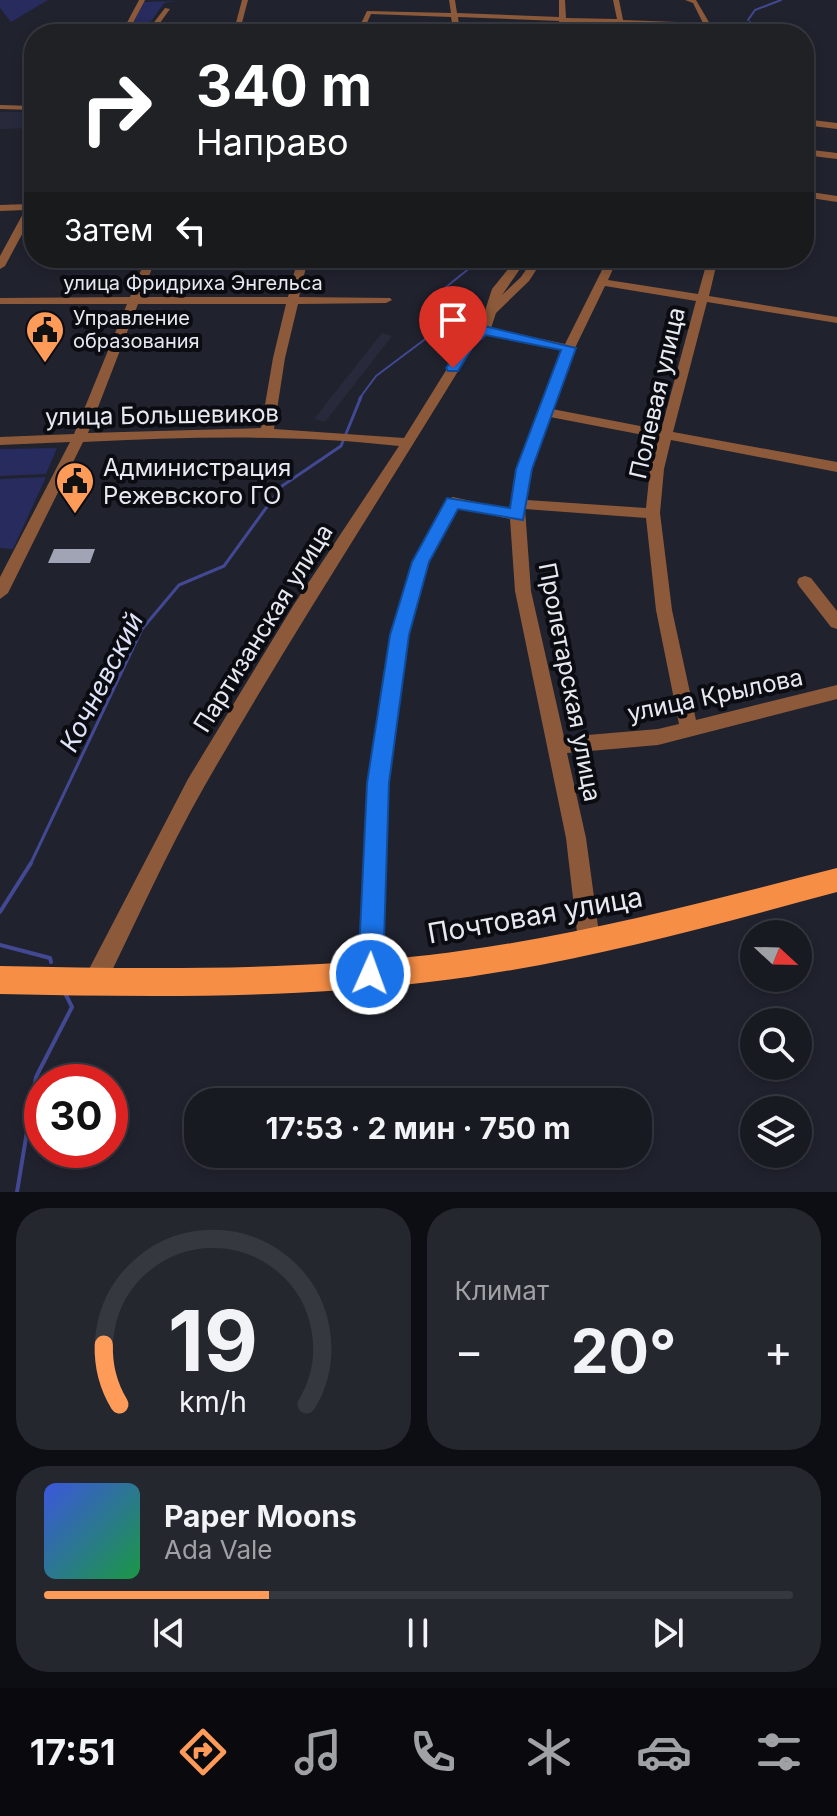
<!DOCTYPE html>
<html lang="ru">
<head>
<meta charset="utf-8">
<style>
	:root { --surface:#181a22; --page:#25272f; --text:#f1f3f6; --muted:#9fa1a5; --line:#363840; --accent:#ff9b59 }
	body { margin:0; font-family:Inter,sans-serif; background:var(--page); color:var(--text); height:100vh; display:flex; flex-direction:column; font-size:30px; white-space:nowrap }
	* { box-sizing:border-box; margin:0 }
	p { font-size:26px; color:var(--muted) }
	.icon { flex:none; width:44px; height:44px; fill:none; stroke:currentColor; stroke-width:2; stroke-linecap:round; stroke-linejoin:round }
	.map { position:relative; height:1192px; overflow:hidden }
	.details { display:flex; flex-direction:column; gap:16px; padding:16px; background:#0d0e13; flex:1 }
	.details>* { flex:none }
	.banner { position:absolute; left:24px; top:24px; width:790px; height:244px; border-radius:32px; box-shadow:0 4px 12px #0003,0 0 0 2px var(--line); background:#202124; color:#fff; overflow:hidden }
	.needle { width:52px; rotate:112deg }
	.tools { position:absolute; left:740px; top:920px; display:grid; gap:16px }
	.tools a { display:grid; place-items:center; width:72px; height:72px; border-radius:50%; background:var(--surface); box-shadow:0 4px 12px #0003,0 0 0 2px var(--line); font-size:40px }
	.speed { position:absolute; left:24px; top:1064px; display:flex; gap:16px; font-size:40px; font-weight:700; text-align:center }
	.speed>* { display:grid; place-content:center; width:104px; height:104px; border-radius:50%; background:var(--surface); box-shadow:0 4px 12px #0003,0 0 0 2px var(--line); line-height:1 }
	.speed .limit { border:12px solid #d22; background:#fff; color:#111 }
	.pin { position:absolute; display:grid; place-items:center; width:68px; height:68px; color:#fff; margin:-82px -34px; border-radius:50% 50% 50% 0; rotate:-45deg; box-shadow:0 0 8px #0007 }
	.pin .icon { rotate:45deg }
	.me { position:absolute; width:88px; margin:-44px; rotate:2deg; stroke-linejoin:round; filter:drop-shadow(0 0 6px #0008) }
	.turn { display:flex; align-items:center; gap:28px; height:168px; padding:0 40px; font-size:36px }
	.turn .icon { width:104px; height:104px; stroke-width:2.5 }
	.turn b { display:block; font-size:56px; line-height:68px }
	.then { display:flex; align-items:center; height:76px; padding:0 40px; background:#0003; gap:16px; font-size:30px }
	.big { font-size:60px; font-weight:700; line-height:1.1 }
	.details .card { flex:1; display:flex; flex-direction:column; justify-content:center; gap:12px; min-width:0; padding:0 28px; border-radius:32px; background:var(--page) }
	.details .dial { align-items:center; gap:0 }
	.dial svg { height:208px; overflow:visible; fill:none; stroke:var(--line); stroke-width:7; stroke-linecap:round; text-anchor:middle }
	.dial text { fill:var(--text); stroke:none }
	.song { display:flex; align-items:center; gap:24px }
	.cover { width:96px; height:96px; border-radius:12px; background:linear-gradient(135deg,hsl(230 70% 55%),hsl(140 70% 35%)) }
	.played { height:8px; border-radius:4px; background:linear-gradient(90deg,var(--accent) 30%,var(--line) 30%) }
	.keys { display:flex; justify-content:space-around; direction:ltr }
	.heat { display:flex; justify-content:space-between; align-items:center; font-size:44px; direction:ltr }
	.details .tiles { flex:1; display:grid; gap:16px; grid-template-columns:1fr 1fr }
	.card:last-child { grid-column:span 2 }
	.trip { position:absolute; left:184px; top:1088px; width:468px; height:80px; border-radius:32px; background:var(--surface); box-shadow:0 4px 12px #0003,0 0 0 2px var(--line); font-weight:700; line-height:80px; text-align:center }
	.dock { display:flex; height:128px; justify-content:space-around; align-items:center; background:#0a0a0e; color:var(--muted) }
	.dock .icon { width:56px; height:56px }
	.dock .on { color:var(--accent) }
	.dock b { font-size:36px; color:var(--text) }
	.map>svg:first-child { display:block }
</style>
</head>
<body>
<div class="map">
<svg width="837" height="1192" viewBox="0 0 837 1192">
	<rect width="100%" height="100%" fill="#20222e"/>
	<!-- built -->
	<g fill="#282a3c">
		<polygon points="0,112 34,112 34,128 0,129"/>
		<polygon points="382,333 392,336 325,422 314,419"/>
	</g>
	<!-- green -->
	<g fill="#272b5d">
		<polygon points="0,0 48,0 11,22 0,8"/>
		<polygon points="176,1 164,3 142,34 127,34 143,2"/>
		<polygon points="57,448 46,474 0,476 0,449"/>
		<polygon points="46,477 13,549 0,548 0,479"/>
	</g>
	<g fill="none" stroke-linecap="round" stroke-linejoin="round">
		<!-- stream-far2 -->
		<g stroke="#424891" stroke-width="2">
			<polyline points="748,20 755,10 781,0"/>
			<polyline points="739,34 754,28 750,22"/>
			<polyline points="359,399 376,376 428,337 435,296 482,258"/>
		</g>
		<!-- stream-far1 -->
		<polyline stroke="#424891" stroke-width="3" points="30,865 142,629 179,585 224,566 282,486 341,446 361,397"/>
		<!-- stream -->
		<g stroke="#424891" stroke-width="4">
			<polyline points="0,912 31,863"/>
			<polyline points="0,945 50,958 51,962"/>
			<polyline points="17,1192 36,1077 72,1007 65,993"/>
		</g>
	</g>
	<!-- building -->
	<polygon fill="#a1a4b4" points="54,549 95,549 90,563 48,563"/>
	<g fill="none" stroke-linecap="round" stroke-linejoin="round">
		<!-- minor -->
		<g fill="#8c5a3a" fill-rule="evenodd">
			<polygon points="139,0 145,0 127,34 121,34"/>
			<polygon points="242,0 248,0 239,34 233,34"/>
			<polygon points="449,0 455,0 457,13 559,17 559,0 565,0 566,18 617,19 613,0 619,0 623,20 703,23 693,3 685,0 696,0 710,24 721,34 714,34 705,27 624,24 626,34 620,34 617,24 566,22 566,34 560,34 559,21 458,17 460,34 454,34 451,17 371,14 362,34 356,34 367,11 451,13"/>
			<polygon points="165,8 170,9 152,34 145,34"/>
			<polygon points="0,105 34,106 34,110 0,109"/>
			<polygon points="804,119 837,123 837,129 804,125"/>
			<polygon points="804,149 837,153 837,159 804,155"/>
			<polygon points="804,191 837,196 837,202 804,197"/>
			<polygon points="34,200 34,212 5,266 0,269 0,256 25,210 0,211 0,205 28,204"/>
			<path d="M146,258H156L141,297H288L298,258H308L299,297L390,298L392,300L386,303L298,304L285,358L274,429L404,438L463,343L479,329L492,289L517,258L527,259L502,295L521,277L534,258H544L529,281L496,313L491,328L565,344L608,258H618L608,280L698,294L708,258H718L709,296L837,317V323L707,302L673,432L837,462V472L671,440L664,469L660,513L672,610L696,720L837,685V699L658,745L567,753L586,838L600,941L597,949L589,952L581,949L578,941L566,838L515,591L510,519L457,508L429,562L407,635L388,783L381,974L378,982L370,985L362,982L359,974L368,783L391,635L413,562L448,499L453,497L511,510L517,469L562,350L486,334L474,345C384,493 290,637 204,787C167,852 136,922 103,989L95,992L87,989L84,981L87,973L188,779L293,606L399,446C294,434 189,437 83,442L8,593L0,599V577L70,442L0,445V437L74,434L127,304H0V298L130,297ZM605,286L696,301L661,430L552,409L575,348ZM138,304H286L273,358L261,428L88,433ZM550,417L659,438L650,469L646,508L527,500L531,469ZM525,509L646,518L656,610L679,724L658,729L564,737L531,591Z"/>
			<polygon points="439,258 449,258 441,266 436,263"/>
			<polygon points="805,576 811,578 837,611 837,629 831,627 799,586 797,582 799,578"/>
		</g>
		<!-- major -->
		<path fill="#f68e46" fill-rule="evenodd" d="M837,868V892C703,928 568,966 429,982C288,999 142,997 0,994V966C142,969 287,971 429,955C567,939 703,902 837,868Z"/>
	</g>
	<!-- route -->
	<polygon fill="#1a73e8" stroke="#114b97" stroke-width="2" points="484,326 576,348 532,469 523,520 458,509 429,562 409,635 389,783 383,974 379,983 370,986 362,983 358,974 367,783 390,635 412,562 447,498 510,508 516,469 561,350 486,335 474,345 458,371 448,371 446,368 464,340"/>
	<!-- icons -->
	<defs>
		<g id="civic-pin" transform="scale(2)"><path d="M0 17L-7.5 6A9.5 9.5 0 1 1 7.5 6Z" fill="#ff9b59" stroke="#0b0c11"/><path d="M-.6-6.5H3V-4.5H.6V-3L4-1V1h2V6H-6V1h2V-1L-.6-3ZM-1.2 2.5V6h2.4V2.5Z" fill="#111"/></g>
	</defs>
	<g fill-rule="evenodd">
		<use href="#civic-pin" x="45" y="330"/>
		<use href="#civic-pin" x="75" y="481"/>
	</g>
	<g text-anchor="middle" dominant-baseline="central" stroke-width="8" stroke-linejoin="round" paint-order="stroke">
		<!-- far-street labels -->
		<g font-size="20" fill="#e7e9f1" stroke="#0b0c11">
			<text x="193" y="283">улица Фридриха Энгельса</text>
		</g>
		<!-- far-poi labels -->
		<g font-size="20" fill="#e7e9f1" stroke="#0b0c11" text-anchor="start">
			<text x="73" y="318">Управление<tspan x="73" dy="23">образования</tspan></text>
		</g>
		<!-- street labels -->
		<g font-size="24" fill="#e7e9f1" stroke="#0b0c11">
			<text transform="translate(657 393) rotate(-77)">Полевая улица</text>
			<text transform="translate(162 415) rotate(-1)">улица Большевиков</text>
			<text transform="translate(263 628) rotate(-58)">Партизанская улица</text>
			<text transform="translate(570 682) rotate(79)">Пролетарская улица</text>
			<text transform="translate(715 695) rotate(-12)">улица Крылова</text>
		</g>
		<!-- poi labels -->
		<g font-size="24" fill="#e7e9f1" stroke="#0b0c11" text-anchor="start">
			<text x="103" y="467">Администрация<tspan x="103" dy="28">Режевского ГО</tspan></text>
		</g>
		<!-- water labels -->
		<g font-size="26" font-style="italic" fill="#dfe3f9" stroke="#0b0c11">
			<text transform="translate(101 682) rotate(-63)">Кочневский</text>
		</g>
		<!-- near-street labels -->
		<g font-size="28" fill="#e7e9f1" stroke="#0b0c11">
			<text transform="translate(535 915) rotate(-10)">Почтовая улица</text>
		</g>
	</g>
</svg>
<div class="tools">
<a><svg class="needle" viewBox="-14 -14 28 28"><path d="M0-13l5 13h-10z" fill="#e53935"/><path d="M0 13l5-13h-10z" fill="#9fa1a5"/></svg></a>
<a><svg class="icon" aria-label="search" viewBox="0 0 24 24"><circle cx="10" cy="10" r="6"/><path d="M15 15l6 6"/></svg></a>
<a><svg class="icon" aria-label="layers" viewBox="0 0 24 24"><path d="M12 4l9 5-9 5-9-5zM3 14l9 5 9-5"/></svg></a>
</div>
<div class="speed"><div class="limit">30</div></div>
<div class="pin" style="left:453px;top:368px;background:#d93025"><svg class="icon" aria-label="arrive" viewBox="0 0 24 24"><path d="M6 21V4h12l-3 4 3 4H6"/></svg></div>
<svg class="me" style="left:370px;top:974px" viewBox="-20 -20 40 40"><circle r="17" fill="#1a73e8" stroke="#fff" stroke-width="3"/><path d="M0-11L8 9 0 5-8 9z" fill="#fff"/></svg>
<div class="trip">17:53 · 2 мин · 750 m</div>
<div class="banner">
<div class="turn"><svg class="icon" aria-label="right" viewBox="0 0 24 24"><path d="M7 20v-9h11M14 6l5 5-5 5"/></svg><div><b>340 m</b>Направо</div></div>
<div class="then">Затем<svg class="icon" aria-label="left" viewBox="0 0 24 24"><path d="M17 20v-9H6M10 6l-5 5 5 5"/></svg></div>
</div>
</div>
<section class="details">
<div class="tiles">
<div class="card dial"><svg viewBox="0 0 100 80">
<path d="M14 69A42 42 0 1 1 86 69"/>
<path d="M14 69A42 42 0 0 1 8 46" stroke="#ff9b59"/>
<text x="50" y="56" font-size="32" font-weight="700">19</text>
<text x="50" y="72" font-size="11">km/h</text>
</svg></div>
<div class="card"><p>Климат</p>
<div class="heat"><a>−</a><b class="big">20°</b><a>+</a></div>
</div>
<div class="card">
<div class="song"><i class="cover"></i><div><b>Paper Moons</b><p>Ada Vale</p></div></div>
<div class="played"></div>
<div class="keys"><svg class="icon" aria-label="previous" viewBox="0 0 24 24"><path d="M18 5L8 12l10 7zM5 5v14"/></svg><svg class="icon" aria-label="pause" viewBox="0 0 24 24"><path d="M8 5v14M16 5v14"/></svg><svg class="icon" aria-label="next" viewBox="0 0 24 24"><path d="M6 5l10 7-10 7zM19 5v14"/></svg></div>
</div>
</div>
</section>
<nav class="dock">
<b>17:51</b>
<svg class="icon on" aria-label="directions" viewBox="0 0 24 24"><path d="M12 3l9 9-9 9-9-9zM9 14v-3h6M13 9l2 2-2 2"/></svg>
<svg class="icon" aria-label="music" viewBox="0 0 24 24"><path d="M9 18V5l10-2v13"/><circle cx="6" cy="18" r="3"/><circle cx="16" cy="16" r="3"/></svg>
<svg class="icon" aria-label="phone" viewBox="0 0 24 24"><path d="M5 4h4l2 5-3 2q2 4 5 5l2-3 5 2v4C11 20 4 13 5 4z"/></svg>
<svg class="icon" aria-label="climate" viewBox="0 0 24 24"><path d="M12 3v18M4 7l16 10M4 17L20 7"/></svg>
<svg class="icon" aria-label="car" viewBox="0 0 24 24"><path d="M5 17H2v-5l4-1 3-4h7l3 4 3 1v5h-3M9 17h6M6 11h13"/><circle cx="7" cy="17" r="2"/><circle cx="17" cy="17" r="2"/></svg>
<svg class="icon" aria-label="filters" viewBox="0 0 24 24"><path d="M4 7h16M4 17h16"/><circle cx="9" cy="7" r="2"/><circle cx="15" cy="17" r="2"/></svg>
</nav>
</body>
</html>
